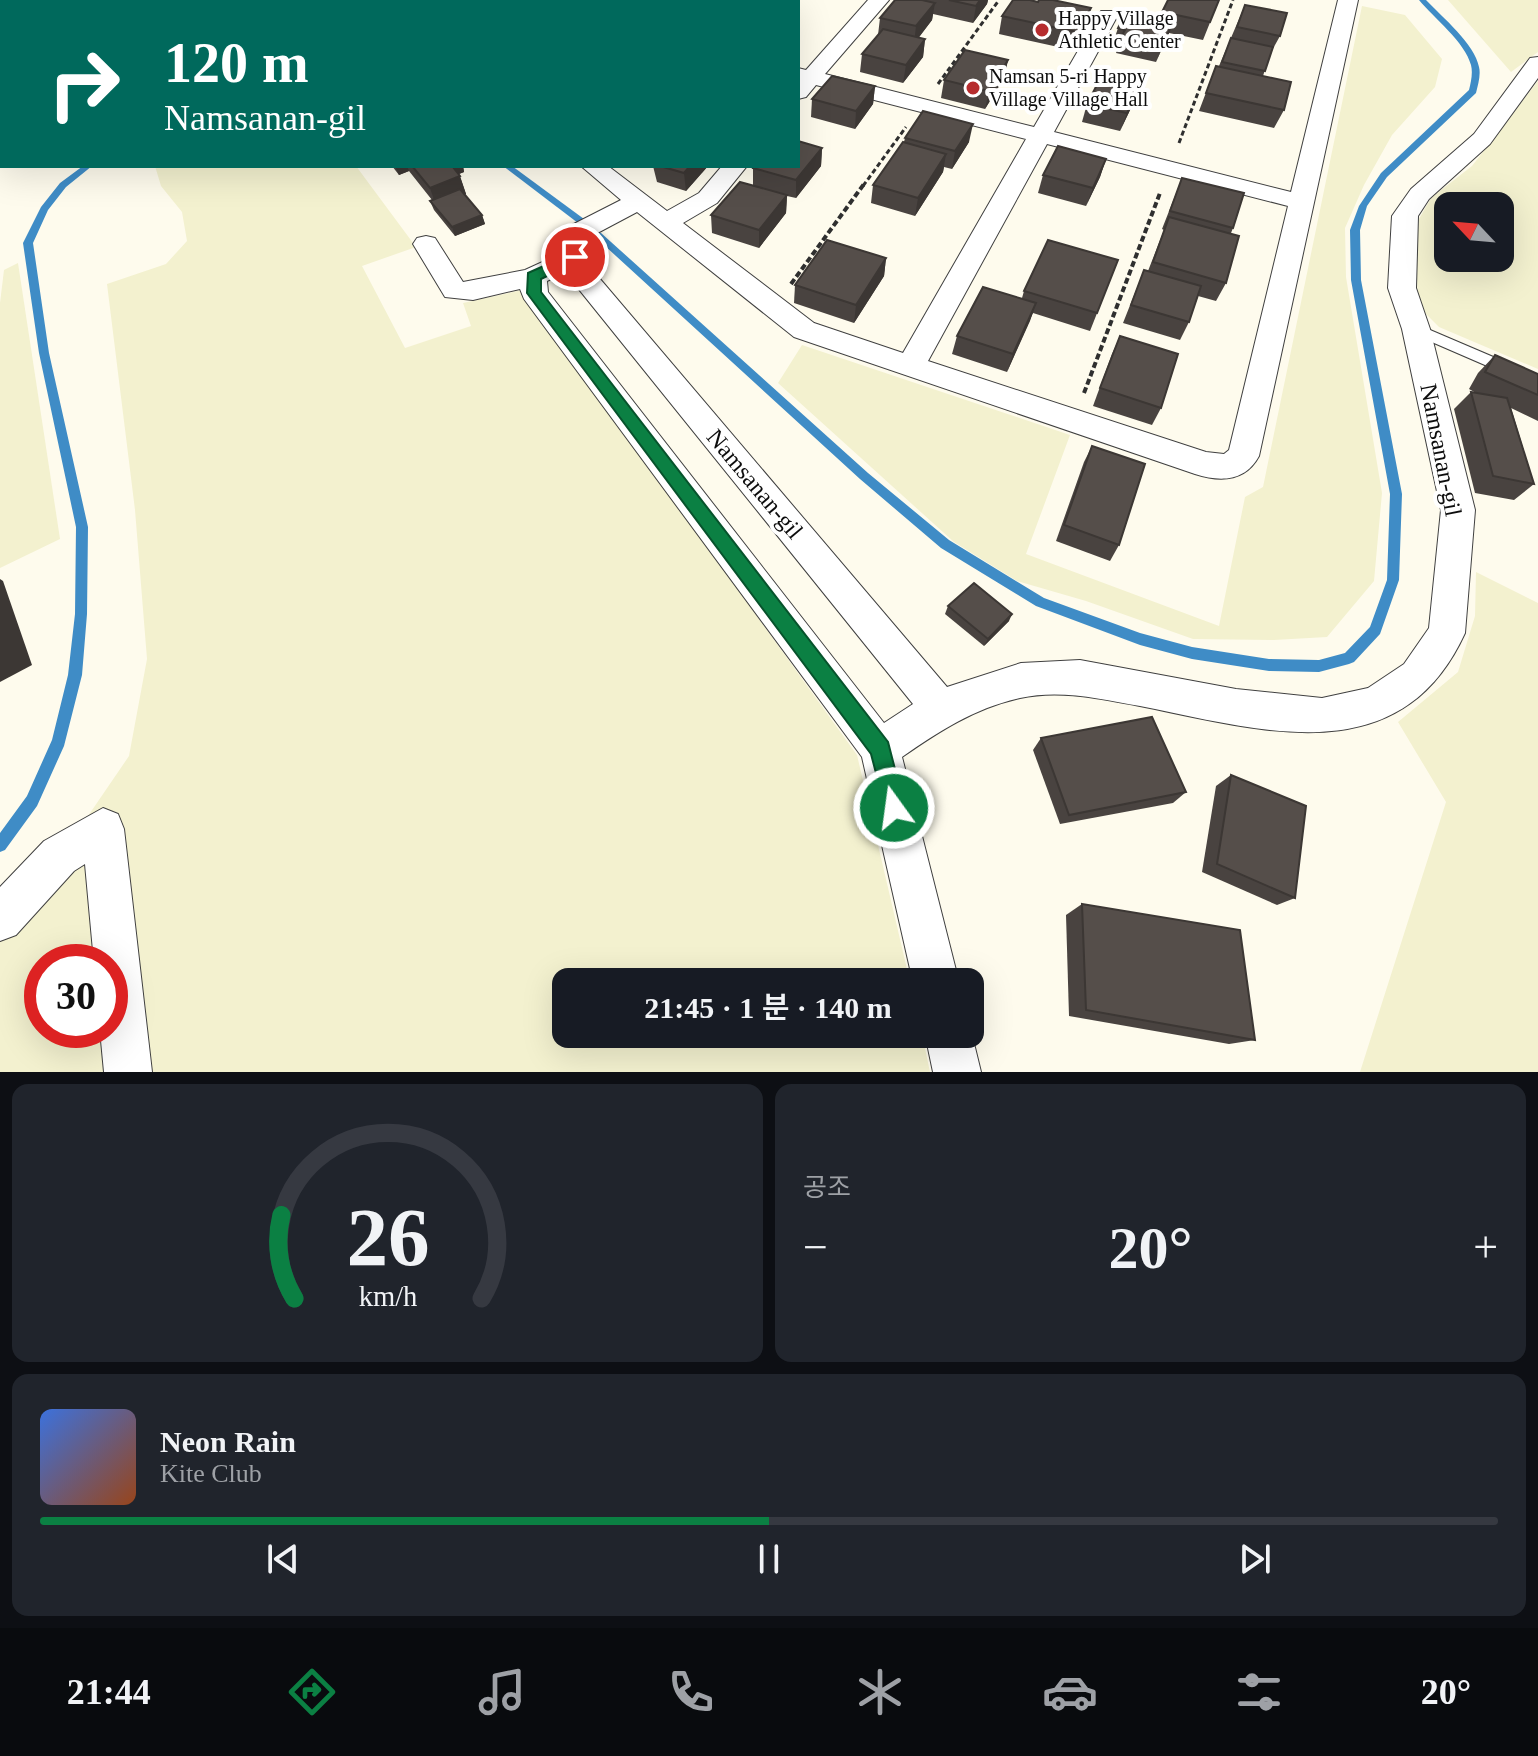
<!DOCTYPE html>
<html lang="ko">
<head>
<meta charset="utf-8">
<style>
	:root { --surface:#171b24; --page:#20242c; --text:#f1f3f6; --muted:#9ea1a6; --line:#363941; --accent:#0b8043 }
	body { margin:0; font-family:"Times New Roman","Noto Sans KR",serif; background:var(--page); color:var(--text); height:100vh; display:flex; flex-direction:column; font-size:30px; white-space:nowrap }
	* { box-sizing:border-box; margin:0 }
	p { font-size:26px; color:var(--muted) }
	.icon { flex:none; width:44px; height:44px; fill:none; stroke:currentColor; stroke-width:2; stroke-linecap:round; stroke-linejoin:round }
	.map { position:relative; height:1072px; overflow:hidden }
	.details { display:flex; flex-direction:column; gap:12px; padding:12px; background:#0d0f14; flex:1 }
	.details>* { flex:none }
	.banner { position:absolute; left:0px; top:0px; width:800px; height:168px; box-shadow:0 8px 32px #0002; background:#00695c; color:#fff; overflow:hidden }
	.needle { width:52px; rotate:296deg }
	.fabs { position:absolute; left:1434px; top:192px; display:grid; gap:16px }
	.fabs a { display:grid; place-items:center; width:80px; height:80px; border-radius:16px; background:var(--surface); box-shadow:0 8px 32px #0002; font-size:40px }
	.speed { position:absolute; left:24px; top:944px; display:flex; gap:16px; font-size:40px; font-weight:700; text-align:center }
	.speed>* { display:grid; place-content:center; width:104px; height:104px; border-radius:50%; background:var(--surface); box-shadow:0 8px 32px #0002; line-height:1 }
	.speed .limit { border:12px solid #d22; background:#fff; color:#111 }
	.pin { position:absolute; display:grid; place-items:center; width:68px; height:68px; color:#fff; margin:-34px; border:4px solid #fff; border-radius:50%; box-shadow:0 2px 8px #0007 }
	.me { position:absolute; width:88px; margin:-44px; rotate:346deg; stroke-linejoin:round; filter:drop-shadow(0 0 6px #0008) }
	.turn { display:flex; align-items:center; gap:28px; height:168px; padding:0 32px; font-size:36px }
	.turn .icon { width:104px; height:104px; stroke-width:2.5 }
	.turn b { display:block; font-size:56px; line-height:68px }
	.big { font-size:60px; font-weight:600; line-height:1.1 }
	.details .widget { flex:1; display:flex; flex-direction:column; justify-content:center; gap:12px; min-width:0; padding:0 28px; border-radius:16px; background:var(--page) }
	.details .dial { align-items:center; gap:0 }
	.dial svg { height:208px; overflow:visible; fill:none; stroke:var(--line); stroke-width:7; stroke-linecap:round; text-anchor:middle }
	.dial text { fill:var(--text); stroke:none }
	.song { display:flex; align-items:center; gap:24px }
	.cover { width:96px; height:96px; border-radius:12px; background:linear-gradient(135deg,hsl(220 70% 55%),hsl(20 70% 35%)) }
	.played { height:8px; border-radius:4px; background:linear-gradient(90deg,var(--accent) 50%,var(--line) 50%) }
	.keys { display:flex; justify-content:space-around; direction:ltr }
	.heat { display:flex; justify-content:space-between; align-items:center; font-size:44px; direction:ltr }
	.details .tiles { flex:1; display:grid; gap:12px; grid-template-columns:1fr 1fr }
	.widget:last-child { grid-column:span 2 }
	.trip { position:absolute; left:552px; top:968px; width:432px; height:80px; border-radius:16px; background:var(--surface); box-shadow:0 8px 32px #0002; font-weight:600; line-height:80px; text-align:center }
	.dock { display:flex; height:128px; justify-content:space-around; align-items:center; background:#090b0e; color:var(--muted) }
	.dock .icon { width:56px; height:56px }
	.dock .on { color:var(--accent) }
	.dock b { font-size:36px; color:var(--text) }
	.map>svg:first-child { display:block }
</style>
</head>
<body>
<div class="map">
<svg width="1538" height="1072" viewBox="0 0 1538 1072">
	<rect width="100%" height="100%" fill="#fefbed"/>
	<!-- farmland -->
	<g fill="#f3f1cf" fill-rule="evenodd">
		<polygon points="0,0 295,0 299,2 2,2 2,153"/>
		<polygon points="1448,0 1538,0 1538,52 1511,72"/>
		<polygon points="1362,6 1405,15 1442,59 1435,87 1392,135 1364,185 1345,228 1346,277 1382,493 1374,581 1327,637 1274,640 1193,639 1086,601 1017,581 954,542 778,383 802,345 1070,435 1026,554 1219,626 1245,497 1263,487"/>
		<path d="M1538,81V369L1439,327L1418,306L1416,251L1419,219L1431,198L1472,166ZM1448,206H1500V258H1448Z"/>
		<path d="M155,166H356L416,247L362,266L405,348L471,326L463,303L522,290L857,755L910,982H566V1034H922L930,1072H0V935L32,898L129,756L147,659L135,510L107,284L166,264L187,241L182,212L161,186ZM42,962H110V1030H42Z"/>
		<polygon points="18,263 60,539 0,568 0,303 4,270"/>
		<polygon points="1476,572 1538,603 1538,1072 1360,1072 1446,802 1398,722 1458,672 1475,616"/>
	</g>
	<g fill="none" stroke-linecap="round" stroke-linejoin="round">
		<!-- stream -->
		<g fill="#3f8cc6" fill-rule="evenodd">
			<path d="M1419,0H1426C1442,17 1475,44 1479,67C1481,75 1478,85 1476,93L1387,177L1367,206L1360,230L1361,280L1402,494L1399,580L1380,634L1354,662L1349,664L1319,672L1269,671L1192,659L1140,645L1036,606L941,548L860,479L593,235L595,233H601L868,473L949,540L1044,598L1140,633L1192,647L1269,659L1319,660L1345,653L1370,627L1387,580L1390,494L1351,280L1350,230L1359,206L1381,173L1469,90C1471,82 1473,73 1471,65C1465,42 1434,18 1419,0Z"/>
			<polygon points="83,166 92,166 66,187 48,210 33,243 49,353 88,527 87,614 82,675 64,746 37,806 5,850 0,852 0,833 27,796 52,740 68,675 75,614 76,527 39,353 23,243 41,207 60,183"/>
			<polygon points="503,166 512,166 584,219 584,223 578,223"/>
		</g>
		<!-- lane casing -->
		<g stroke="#404040" stroke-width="2">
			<polygon id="lane" points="1416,324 1538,376 1538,388 1411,333 1408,329"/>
		</g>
		<!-- street casing -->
		<g stroke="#404040" stroke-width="2">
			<g id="street">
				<polygon points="351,0 371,0 373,2 353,2"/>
				<path d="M868,0H889L825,74L1034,127L1101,11H1115L1118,15L1054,132L1291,192L1338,0H1358L1259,456C1245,482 1220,482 1195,474L794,337L637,212L588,238V257L595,273L947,687L1021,663L1080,660L1236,689L1322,698L1368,688L1404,664L1429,628L1441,510L1402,329L1388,288L1392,216L1411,189L1474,134L1530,58L1538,57V78L1490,144L1429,199L1418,216L1416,288L1430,329L1475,510L1465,633C1400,775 1261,730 1140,706C1101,699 1060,689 1020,698C975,708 939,731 902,757L959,982H913L862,757L524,299L520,289L473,300L445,297L413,244L417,238L426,236L435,238L463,282L525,270L562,253V234L566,228L621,200L581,166H608L667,211L699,193L722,166H747L717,203L683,223L814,323L903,353L1026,139L816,85L806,97L798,99V68L806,70ZM1047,144L1288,206L1229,450L1224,454L1206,452L928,361ZM568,271L573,282L913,704L884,723L548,292L547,281Z"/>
				<polygon points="103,808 118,814 124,829 152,1072 104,1072 100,1030 110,1030 110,962 94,962 85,864 74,871 16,935 0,941 0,887 44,841"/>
				<polygon points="970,1027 981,1072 933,1072 925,1034 970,1034"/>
			</g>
		</g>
		<!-- path-far1 -->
		<g stroke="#2f2f2f" stroke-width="3" stroke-dasharray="5 3" stroke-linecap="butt">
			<polyline points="938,84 999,0"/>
			<polyline points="1179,143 1233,0"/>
			<polyline points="863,186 906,127"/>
		</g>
		<!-- path -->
		<g stroke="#2f2f2f" stroke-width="4" stroke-dasharray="6 3" stroke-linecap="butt">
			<polyline points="791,284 864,184"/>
			<polyline points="1084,393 1160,193"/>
		</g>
		<!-- lane -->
		<use href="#lane" fill="#fff" fill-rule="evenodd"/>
		<!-- street -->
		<use href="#street" fill="#fff" fill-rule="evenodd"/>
	</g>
	<!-- wall -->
	<g fill="#494340">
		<polygon points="717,0 753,0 750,2 726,2"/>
		<polygon points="895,0 988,0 987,4 973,23 933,14 932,20 918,38 925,39 923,57 903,83 860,72 862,54 878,35 880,18"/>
		<polygon points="1168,0 1219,0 1203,40 1169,33 1156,62 1116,53 1118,47 1112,46 1118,28 1161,17"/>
		<polygon points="1245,5 1280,36 1270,54 1263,76 1284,110 1274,128 1199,111 1216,66 1219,66"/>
		<polygon points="1091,8 1086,25 1072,50 999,34 1002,16"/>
		<polygon points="1008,60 1004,78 985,109 941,98 944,80"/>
		<polygon points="875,86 873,104 855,129 811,117 812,99"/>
		<polygon points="1087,104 1131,108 1120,131 1082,122"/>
		<polygon points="905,138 969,142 952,169 944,167 943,172 915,216 871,203 873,185 904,142"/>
		<polygon points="822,148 821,166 796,198 787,196 786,213 759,248 712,233 711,215 753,186 753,168"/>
		<polygon points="1106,159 1100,177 1086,206 1038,193 1043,175"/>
		<polygon points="392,166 463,166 464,172 459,174 466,194 465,195 482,215 485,224 455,236 434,210 430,201 432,200 409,171 399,175"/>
		<polygon points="653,166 708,166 686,191 657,182"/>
		<polygon points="1182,178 1233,228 1231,233 1226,283 1216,301 1198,296 1189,322 1180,340 1123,323 1144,270 1148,271 1164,230 1162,229"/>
		<polygon points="886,258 884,276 854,323 794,303 795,285"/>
		<polygon points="1118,260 1090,331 1033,313 1007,372 952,354 957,336 1022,298 1024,291"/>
		<polygon points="1120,336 1161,408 1152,425 1093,406 1112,354"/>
		<polygon points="1495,355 1538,374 1538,421 1511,408 1534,484 1514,500 1475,493 1454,409 1471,392 1476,393 1469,389 1478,373"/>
		<polygon points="1092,446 1119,545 1110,561 1056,541 1084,462"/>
		<polygon points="948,606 1009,621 984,646 945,614"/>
		<polygon points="1041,738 1186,792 1173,803 1060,824 1033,750"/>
		<polygon points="1231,775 1295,898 1277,905 1202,872 1216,786"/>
		<polygon points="1082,904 1255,1040 1229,1044 1069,1016 1066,915"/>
	</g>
	<!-- shaded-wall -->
	<g fill="#3c3734">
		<polygon points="980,0 988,0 987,4 973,23 976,6"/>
		<polygon points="935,3 932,20 914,44 916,26"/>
		<polygon points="1091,8 1086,25 1072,50 1077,32"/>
		<polygon points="1174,20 1167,37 1156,62 1163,44"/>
		<polygon points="925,39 923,57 903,83 906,65"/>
		<polygon points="1008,60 1004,78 985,109 989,91"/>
		<polygon points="875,86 873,104 855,129 856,111"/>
		<polygon points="1138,90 1131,108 1120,131 1127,113"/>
		<polygon points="973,124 969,142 952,169 955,151"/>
		<polygon points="822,148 821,166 796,198 796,180"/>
		<polygon points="946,154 943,172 915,216 918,198"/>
		<polygon points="1106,159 1100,177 1086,206 1093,188"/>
		<polygon points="395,166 407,166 409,171 399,175"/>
		<polygon points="448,166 463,166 464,172 451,177"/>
		<polygon points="690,166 708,166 686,191 684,173"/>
		<polygon points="460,176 466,194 436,206 430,188"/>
		<polygon points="787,195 786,213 759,248 759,230"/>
		<polygon points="482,215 485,224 455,236 452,227"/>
		<polygon points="886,258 884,276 854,323 856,305"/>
		<polygon points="1036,303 1030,321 1007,372 1013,354"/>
		<polygon points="0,579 3,581 32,665 0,682"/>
		<polygon points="1012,614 1009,621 984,646 988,639"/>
	</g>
	<!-- building -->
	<g fill="#554e4a" stroke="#3c3734" stroke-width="2">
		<polygon points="511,0 562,0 560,2 508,2"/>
		<polygon points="895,0 922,0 935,3 916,26 880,18"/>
		<polygon points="949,0 980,0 976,6"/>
		<polygon points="1013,0 1030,0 1038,2 1039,0 1053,0 1091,8 1077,32 1002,16"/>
		<polygon points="1168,0 1219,0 1210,22 1162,12"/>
		<polygon points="1245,5 1287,13 1280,36 1237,27"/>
		<polygon points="1127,10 1174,20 1163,44 1122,35 1125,30 1118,28"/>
		<polygon points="883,29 925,39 906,65 862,54"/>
		<polygon points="1231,38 1273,47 1265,71 1222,62"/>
		<polygon points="965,50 1008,60 989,91 944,80"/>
		<polygon points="1216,66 1291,82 1284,110 1206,93"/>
		<polygon points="832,76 875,86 856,111 812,99"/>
		<polygon points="1099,81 1138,90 1127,113 1087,104"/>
		<polygon points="923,111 973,124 955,151 905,138"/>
		<polygon points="798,141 822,148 796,180 753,168 754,166 798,166"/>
		<polygon points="903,142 946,154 918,198 873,185"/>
		<polygon points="1058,146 1106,159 1093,188 1043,175"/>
		<polygon points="412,166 452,166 460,176 430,188"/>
		<polygon points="660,166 690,166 684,173"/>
		<polygon points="1182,178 1244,193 1233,228 1170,211"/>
		<polygon points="740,182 787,195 759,230 711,215"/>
		<polygon points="460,189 482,215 452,227 430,201"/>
		<polygon points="1169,217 1239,236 1226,283 1153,262"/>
		<polygon points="827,240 886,258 856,305 795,285"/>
		<polygon points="1048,240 1118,260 1097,313 1024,291"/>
		<polygon points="1144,270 1201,286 1189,322 1131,305"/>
		<polygon points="983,287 1036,303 1013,354 957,336"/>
		<polygon points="1120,336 1178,354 1161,408 1100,388"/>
		<polygon points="1495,355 1538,374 1538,395 1485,372"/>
		<polygon points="1471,392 1507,398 1534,484 1493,476"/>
		<polygon points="1092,446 1145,464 1119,545 1064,525"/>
		<polygon points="974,583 1012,614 988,639 948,606"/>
		<polygon points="1152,717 1186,792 1069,815 1041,738"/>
		<polygon points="1231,775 1306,806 1295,898 1217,864"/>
		<polygon points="1082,904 1240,930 1255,1040 1086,1010"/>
	</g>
	<!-- route -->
	<polygon fill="#0b8043" stroke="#07532c" stroke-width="2" points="575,252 582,257 580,260 541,279 541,292 888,742 905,808 902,815 894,819 887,815 871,754 527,293 528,273"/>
	<!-- markers -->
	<g fill="#b62c2e" stroke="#fff" stroke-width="3">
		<circle cx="1042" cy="30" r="8"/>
		<circle cx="973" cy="88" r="8"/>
	</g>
	<g text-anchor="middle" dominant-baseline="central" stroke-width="8" stroke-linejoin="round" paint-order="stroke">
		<!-- far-poi labels -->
		<g font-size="20" fill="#0d0d0d" stroke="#fff" text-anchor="start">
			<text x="1058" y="18">Happy Village<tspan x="1058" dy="23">Athletic Center</tspan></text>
			<text x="989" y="76">Namsan 5-ri Happy<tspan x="989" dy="23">Village Village Hall</tspan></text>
		</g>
		<!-- street labels -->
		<g font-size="24" fill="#0d0d0d" stroke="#fff">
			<text transform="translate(1441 450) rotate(79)">Namsanan-gil</text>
			<text transform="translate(755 484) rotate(50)">Namsanan-gil</text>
		</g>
	</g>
</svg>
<div class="fabs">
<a><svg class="needle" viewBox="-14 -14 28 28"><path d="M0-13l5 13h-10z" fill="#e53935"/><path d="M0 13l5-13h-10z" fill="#9ea1a6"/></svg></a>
</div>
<div class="speed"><div class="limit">30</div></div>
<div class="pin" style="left:575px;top:257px;background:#d93025"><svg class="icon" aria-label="arrive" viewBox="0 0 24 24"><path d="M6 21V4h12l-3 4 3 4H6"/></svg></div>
<svg class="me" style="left:894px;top:808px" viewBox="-20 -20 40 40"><circle r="17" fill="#0b8043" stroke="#fff" stroke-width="3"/><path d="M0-11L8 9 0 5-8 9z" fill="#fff"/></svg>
<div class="trip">21:45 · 1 분 · 140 m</div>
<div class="banner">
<div class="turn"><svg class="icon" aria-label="right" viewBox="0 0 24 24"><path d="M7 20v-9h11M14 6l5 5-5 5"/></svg><div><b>120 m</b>Namsanan-gil</div></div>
</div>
</div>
<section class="details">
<div class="tiles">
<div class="widget dial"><svg viewBox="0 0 100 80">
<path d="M14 69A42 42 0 1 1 86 69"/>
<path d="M14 69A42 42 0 0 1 9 37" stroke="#0b8043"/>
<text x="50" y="56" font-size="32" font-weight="700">26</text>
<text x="50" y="72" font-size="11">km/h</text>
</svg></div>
<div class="widget"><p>공조</p>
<div class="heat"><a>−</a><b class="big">20°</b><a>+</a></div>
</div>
<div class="widget">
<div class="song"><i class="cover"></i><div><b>Neon Rain</b><p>Kite Club</p></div></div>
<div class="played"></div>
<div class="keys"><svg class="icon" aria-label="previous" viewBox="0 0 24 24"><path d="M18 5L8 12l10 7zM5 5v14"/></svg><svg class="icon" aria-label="pause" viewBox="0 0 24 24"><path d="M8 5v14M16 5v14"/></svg><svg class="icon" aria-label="next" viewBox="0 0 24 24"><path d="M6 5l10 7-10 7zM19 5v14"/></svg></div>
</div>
</div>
</section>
<nav class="dock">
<b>21:44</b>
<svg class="icon on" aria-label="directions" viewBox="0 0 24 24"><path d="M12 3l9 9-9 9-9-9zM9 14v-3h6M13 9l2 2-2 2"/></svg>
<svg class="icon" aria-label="music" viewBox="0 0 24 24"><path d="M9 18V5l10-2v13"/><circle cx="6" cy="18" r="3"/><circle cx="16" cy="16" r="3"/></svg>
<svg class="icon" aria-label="phone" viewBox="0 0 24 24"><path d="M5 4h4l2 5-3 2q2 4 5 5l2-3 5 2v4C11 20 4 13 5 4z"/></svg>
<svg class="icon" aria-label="climate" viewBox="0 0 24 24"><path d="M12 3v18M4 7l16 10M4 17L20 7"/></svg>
<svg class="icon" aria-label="car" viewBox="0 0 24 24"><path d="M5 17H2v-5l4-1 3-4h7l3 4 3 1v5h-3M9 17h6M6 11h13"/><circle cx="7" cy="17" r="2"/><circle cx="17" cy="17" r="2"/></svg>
<svg class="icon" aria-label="filters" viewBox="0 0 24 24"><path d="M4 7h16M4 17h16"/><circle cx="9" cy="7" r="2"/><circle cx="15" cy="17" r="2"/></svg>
<b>20°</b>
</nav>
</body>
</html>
